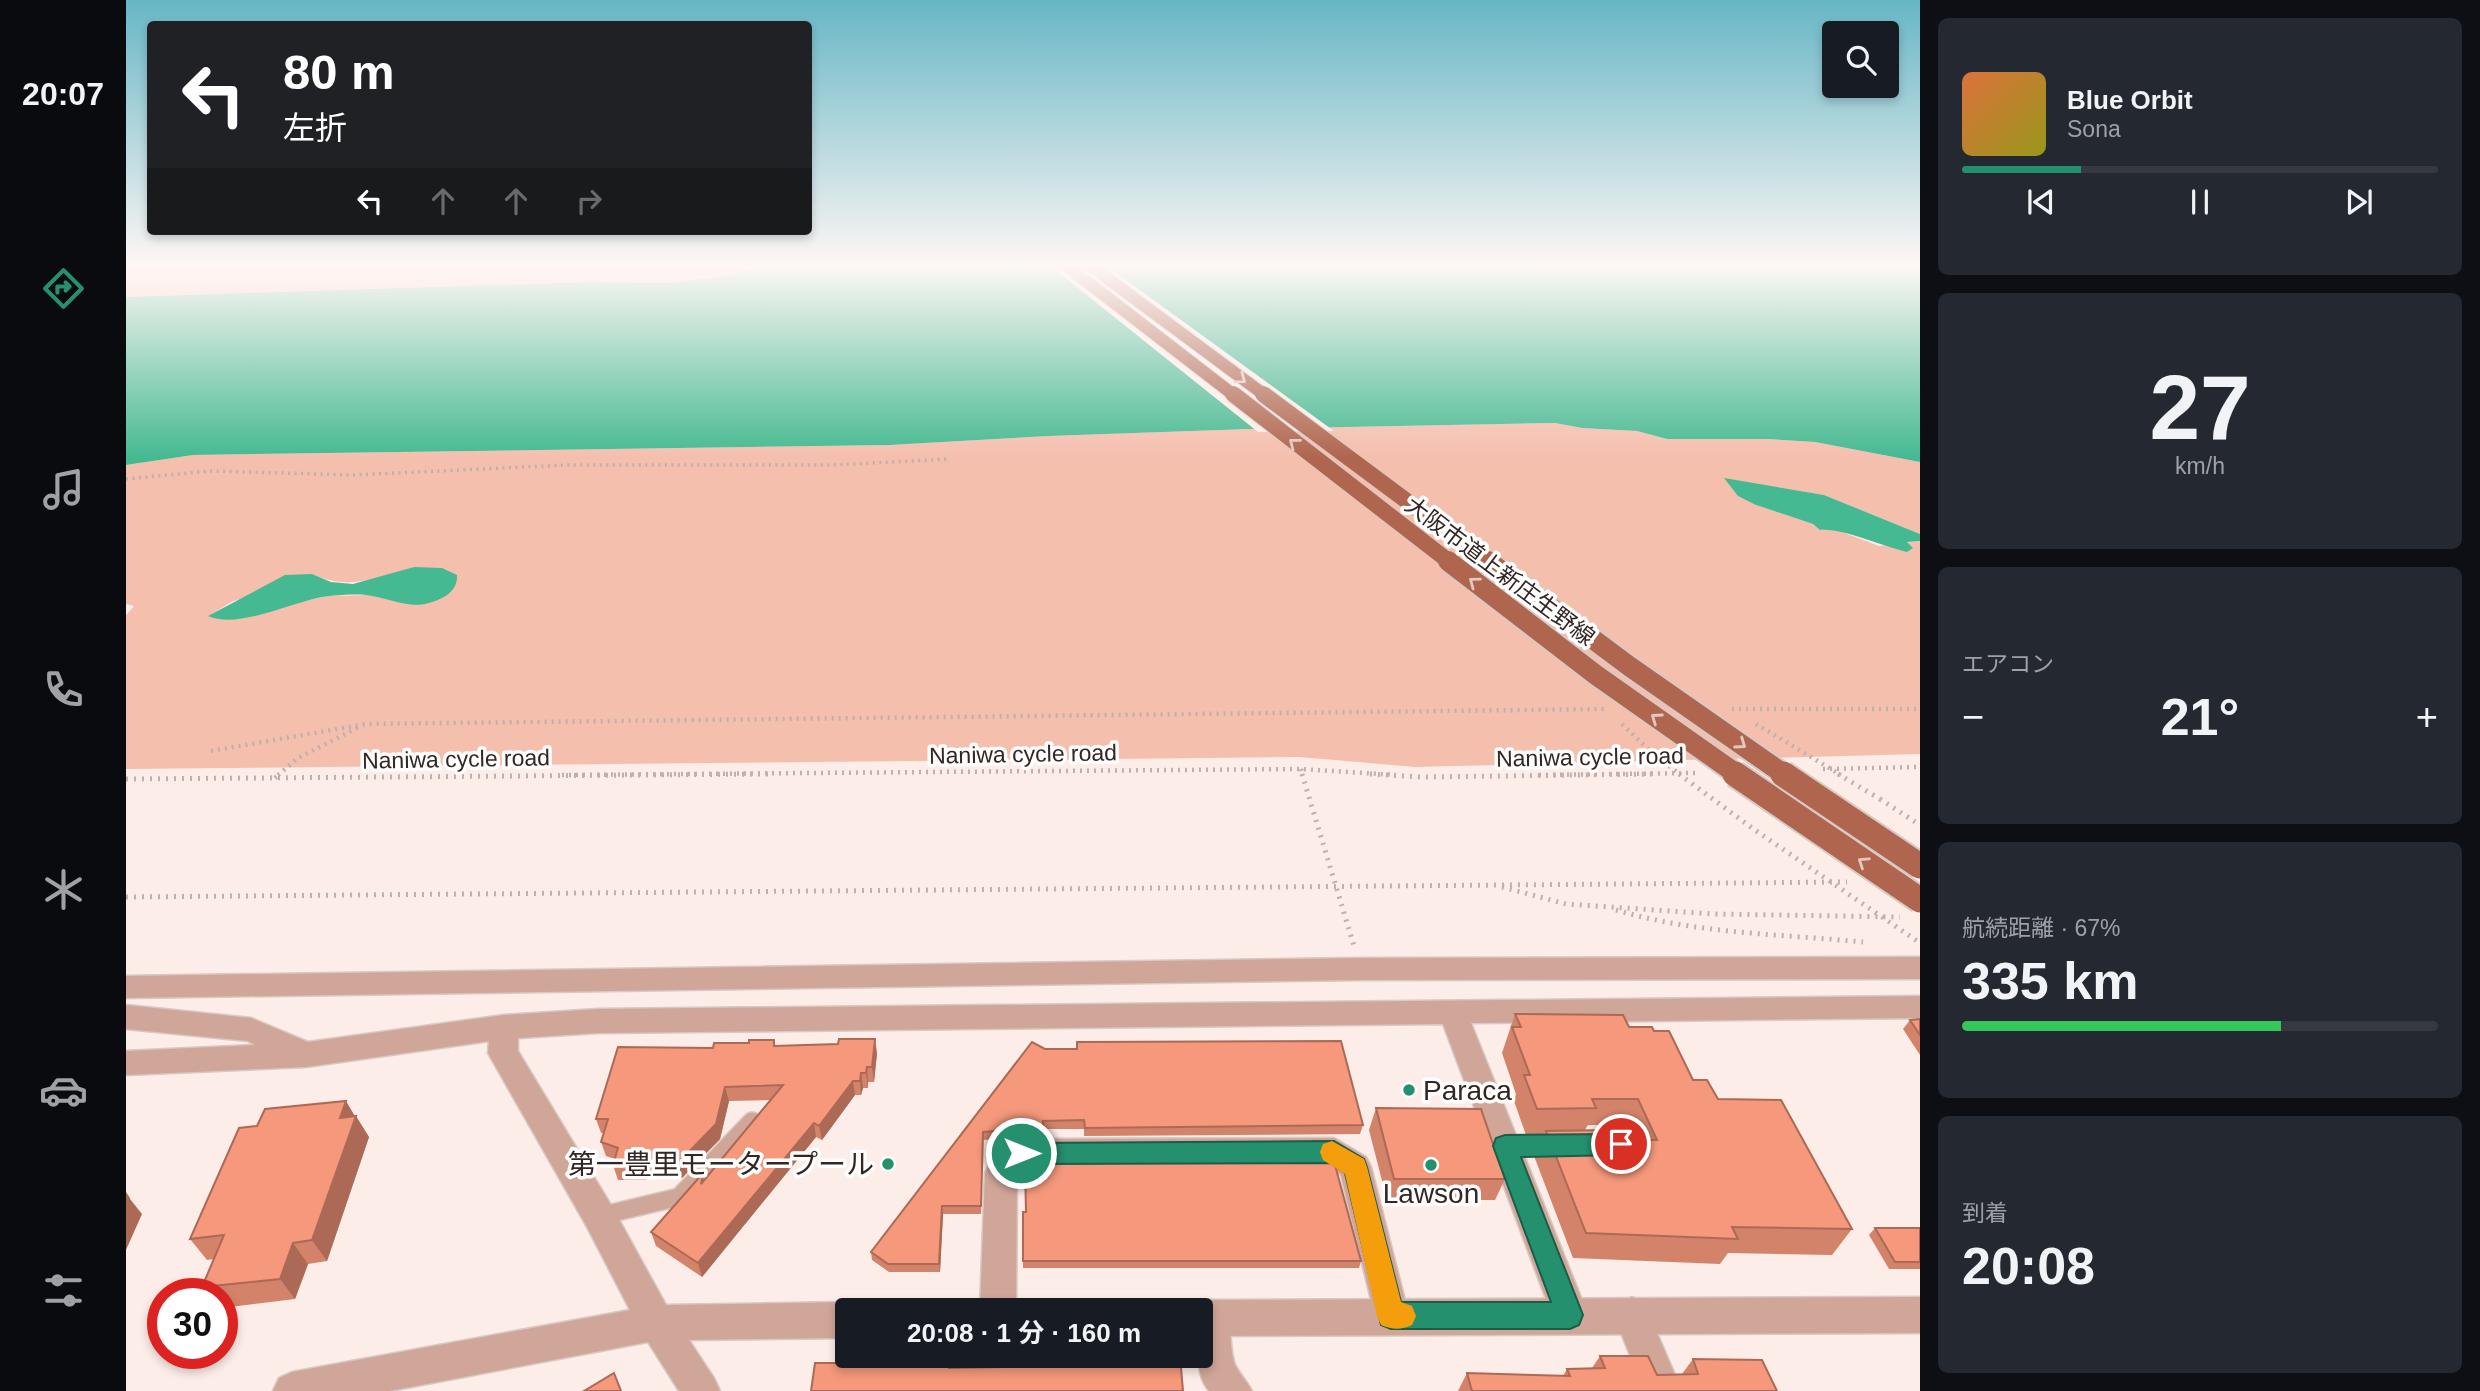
<!DOCTYPE html>
<html lang="ja">
<head>
<meta charset="utf-8">
<style>
	:root { --surface:#171b24; --page:#242831; --text:#f1f3f6; --muted:#9ea1a6; --line:#363941; --accent:#25906e }
	body { margin:0; font-family:Arial,"Noto Sans JP",sans-serif; background:var(--page); color:var(--text); height:100vh; display:flex; flex-direction:column; font-size:26px; white-space:nowrap }
	* { box-sizing:border-box; margin:0 }
	p { font-size:23px; color:var(--muted) }
	.icon { flex:none; width:38px; height:38px; fill:none; stroke:currentColor; stroke-width:2; stroke-linecap:round; stroke-linejoin:round }
	.map { position:relative; flex:1; overflow:hidden }
	.side { display:flex; flex-direction:column; gap:18px; padding:18px; background:#0d0f14; width:560px }
	.side>* { flex:none }
	.banner { position:absolute; left:21px; top:21px; width:665px; height:214px; border-radius:7px; box-shadow:0 4px 10px #0003; background:#202124; color:#fff; overflow:hidden }
	.fabs { position:absolute; left:1696px; top:21px; display:grid; gap:14px }
	.fabs a { display:grid; place-items:center; width:77px; height:77px; border-radius:7px; background:var(--surface); box-shadow:0 4px 10px #0003; font-size:35px }
	.speed { position:absolute; left:21px; top:1278px; display:flex; gap:14px; font-size:35px; font-weight:700; text-align:center }
	.speed>* { display:grid; place-content:center; width:91px; height:91px; border-radius:50%; background:var(--surface); box-shadow:0 4px 10px #0003; line-height:1 }
	.speed .limit { border:10px solid #d22; background:#fff; color:#111 }
	.pin { position:absolute; display:grid; place-items:center; width:60px; height:60px; color:#fff; margin:-30px; border:4px solid #fff; border-radius:50%; box-shadow:0 2px 7px #0007 }
	.me { position:absolute; width:77px; margin:-38px; rotate:90deg; stroke-linejoin:round; filter:drop-shadow(0 0 5px #0008) }
	.turn { display:flex; align-items:center; gap:24px; height:147px; padding:0 21px; font-size:32px }
	.turn .icon { width:91px; height:91px; stroke-width:2.5 }
	.turn b { display:block; font-size:49px; line-height:60px }
	.lanes { display:flex; align-items:center; height:66px; padding:0 21px; background:#0003; justify-content:center; gap:35px; direction:ltr }
	.lanes .off { opacity:.35 }
	.big { font-size:52px; font-weight:700; line-height:1.1 }
	.side .widget { flex:1; display:flex; flex-direction:column; justify-content:center; gap:10px; min-width:0; padding:0 24px; border-radius:10px; background:var(--page) }
	.side .dial { align-items:center; gap:0 }
	.dial b { font-size:91px; line-height:1 }
	.song { display:flex; align-items:center; gap:21px }
	.cover { width:84px; height:84px; border-radius:10px; background:linear-gradient(135deg,hsl(20 70% 55%),hsl(60 70% 35%)) }
	.played { height:7px; border-radius:4px; background:linear-gradient(90deg,var(--accent) 25%,var(--line) 25%) }
	.keys { display:flex; justify-content:space-around; direction:ltr }
	.heat { display:flex; justify-content:space-between; align-items:center; font-size:38px; direction:ltr }
	.charge { height:10px; border-radius:5px; background:linear-gradient(90deg,#34c759 67%,var(--line) 0) }
	.trip { position:absolute; left:709px; top:1298px; width:378px; height:70px; border-radius:7px; background:var(--surface); box-shadow:0 4px 10px #0003; font-weight:700; line-height:70px; text-align:center }
	main { display:flex; flex:1; min-height:0 }
	.tabs { display:flex; flex-direction:column; width:126px; justify-content:space-around; align-items:center; background:#090b0e; color:var(--muted) }
	.tabs .icon { width:49px; height:49px }
	.tabs .active { color:var(--accent) }
	.tabs b { font-size:32px; color:var(--text) }
	.map>svg:first-child { display:block }
</style>
</head>
<body>
<main>
<nav class="tabs">
<b>20:07</b>
<svg class="icon active" aria-label="directions" viewBox="0 0 24 24"><path d="M12 3l9 9-9 9-9-9zM9 14v-3h6M13 9l2 2-2 2"/></svg>
<svg class="icon" aria-label="music" viewBox="0 0 24 24"><path d="M9 18V5l10-2v13"/><circle cx="6" cy="18" r="3"/><circle cx="16" cy="16" r="3"/></svg>
<svg class="icon" aria-label="phone" viewBox="0 0 24 24"><path d="M5 4h4l2 5-3 2q2 4 5 5l2-3 5 2v4C11 20 4 13 5 4z"/></svg>
<svg class="icon" aria-label="climate" viewBox="0 0 24 24"><path d="M12 3v18M4 7l16 10M4 17L20 7"/></svg>
<svg class="icon" aria-label="car" viewBox="0 0 24 24"><path d="M5 17H2v-5l4-1 3-4h7l3 4 3 1v5h-3M9 17h6M6 11h13"/><circle cx="7" cy="17" r="2"/><circle cx="17" cy="17" r="2"/></svg>
<svg class="icon" aria-label="filters" viewBox="0 0 24 24"><path d="M4 7h16M4 17h16"/><circle cx="9" cy="7" r="2"/><circle cx="15" cy="17" r="2"/></svg>
</nav>
<div class="map">
<svg width="1794" height="1391" viewBox="0 0 1794 1391">
	<rect width="100%" height="100%" fill="#fcede8"/>
	<!-- green -->
	<g fill="#f5bfae" fill-rule="evenodd">
		<polygon points="184,264 653,264 631,267 610,274 545,283 465,282 0,297 0,268"/>
		<path d="M1429,423L1456,428L1511,431L1541,439H1642L1689,442L1794,462V534L1698,495L1599,479L1630,505L1687,524L1694,530L1708,529L1753,546L1794,541V754L1289,767L1174,757L0,769V615L8,606L0,604V465L67,455L764,445L923,436L1123,429ZM288,567L296,605L241,595L202,596L168,603L136,613L83,616L105,602L186,574C224,591 250,578 288,567Z"/>
	</g>
	<!-- water -->
	<g fill="#45b991">
		<polygon points="653,264 1794,264 1794,462 1689,442 1642,439 1541,439 1511,431 1456,428 1429,423 1123,429 923,436 764,445 67,455 0,465 0,297 465,282 545,283 610,274 631,267"/>
		<path d="M1598,478L1698,495L1794,534V541L1781,542L1787,548L1781,552C1755,546 1717,528 1694,530L1687,524L1630,505L1612,496Z"/>
		<path d="M288,567L316,568L331,575C332,593 315,600 299,604C282,608 258,597 240,595C229,594 215,595 203,596C168,600 114,630 82,616L159,575L186,574L205,582L227,584Z"/>
	</g>
	<!-- pier -->
	<polygon fill="#fcede8" points="922,264 978,264 1208,431 1132,432"/>
	<g fill="none" stroke-linecap="round" stroke-linejoin="round">
		<!-- service casing -->
		<g stroke="#d8c9c4" stroke-width="20">
			<g id="service">
				<polyline points="1382,1146 1425,1145"/>
				<polyline points="478,1215 553,1197 626,1121"/>
			</g>
		</g>
		<!-- minor casing -->
		<g stroke="#d8c9c4" stroke-width="3">
			<g id="minor">
				<polygon points="1794,996 1794,1018 1345,1023 1462,1315 1456,1327 1444,1333 1432,1327 1426,1315 1317,1024 472,1033 378,1039 180,1067 0,1075 0,1051 129,1045 122,1041 0,1029 0,1005 125,1018 182,1042 378,1015 472,1009"/>
				<path d="M1208,1138L1240,1157L1245,1167L1283,1316L1278,1329L1265,1334L1252,1329L1215,1175L1203,1166L902,1167L891,1179L890,1311H854L859,1173C866,1157 879,1145 895,1139Z"/>
				<polygon points="1506,1297 1518,1303 1556,1391 1518,1391 1488,1315 1494,1303"/>
				<path d="M1086,1300L1099,1305C1106,1324 1103,1343 1108,1362C1111,1371 1121,1381 1126,1391H1083C1066,1371 1074,1338 1074,1311H1071L1073,1305Z"/>
			</g>
		</g>
		<!-- tertiary casing -->
		<g stroke="#d8c9c4" stroke-width="3">
			<g id="tertiary">
				<polygon points="1794,957 1794,979 1234,980 0,998 0,976 1234,958"/>
				<polygon points="378,1015 388,1019 392,1027 392,1051 485,1205 540,1305 721,1302 735,1311 721,1311 721,1338 563,1340 588,1378 594,1391 553,1391 522,1342 264,1391 147,1391 153,1378 166,1372 504,1310 461,1227 362,1053 364,1027 368,1019"/>
				<polygon points="1794,1297 1794,1333 1074,1336 1074,1311 1059,1311 1061,1305 1074,1300"/>
			</g>
		</g>
		<!-- path-far2 -->
		<polyline stroke="#bfb0ab" stroke-width="3.5" stroke-dasharray="2 4.5" stroke-linecap="butt" points="0,479 84,471 227,475 441,465 707,465 823,459"/>
		<!-- path-far1 -->
		<g stroke="#bfb0ab" stroke-width="4.5" stroke-dasharray="2 5" stroke-linecap="butt">
			<polyline points="1606,709 1794,709"/>
			<polyline points="85,751 240,724 1478,709"/>
			<polyline points="1175,769 1177,775"/>
			<polyline points="1697,769 1794,767"/>
			<polyline points="152,775 172,758 233,727"/>
			<polyline points="436,775 1175,769 1270,775"/>
			<polyline points="1413,775 1569,773"/>
		</g>
		<!-- path -->
		<g stroke="#bfb0ab" stroke-width="5" stroke-dasharray="2 6" stroke-linecap="butt">
			<polyline points="1176,774 1228,946"/>
			<polyline points="1244,774 1296,777 1532,774"/>
			<polyline points="149,778 154,774"/>
			<polyline points="0,779 642,774"/>
			<polyline points="1754,799 1794,825"/>
			<polyline points="1376,887 1440,904 1588,914 1774,917"/>
			<polyline points="0,897 1721,882"/>
			<path d="M1490,910C1571,934 1654,934 1737,942"/>
		</g>
		<!-- service -->
		<use href="#service" stroke="#d0a698" stroke-width="17"/>
		<!-- minor -->
		<use href="#minor" fill="#d0a698" fill-rule="evenodd"/>
		<!-- tertiary -->
		<use href="#tertiary" fill="#d0a698" fill-rule="evenodd"/>
		<!-- primary-bridge-far3 casing -->
		<g stroke="#d8c9c4" stroke-width="14" stroke-linecap="butt">
			<g id="primary-bridge-far3">
				<polyline points="938,264 1109,396"/>
				<polyline points="962,264 1140,396"/>
			</g>
		</g>
		<!-- primary-bridge-far2 casing -->
		<g stroke="#d8c9c4" stroke-width="18" stroke-linecap="butt">
			<g id="primary-bridge-far2">
				<polyline points="1107,394 1325,563"/>
				<polyline points="1137,394 1364,563"/>
			</g>
		</g>
		<!-- primary-bridge-far1 casing -->
		<g stroke="#d8c9c4" stroke-width="24" stroke-linecap="butt">
			<g id="primary-bridge-far1">
				<polyline points="1322,561 1470,675 1612,775"/>
				<polyline points="1362,561 1503,666 1659,775"/>
			</g>
		</g>
		<!-- primary-bridge casing -->
		<g stroke="#d8c9c4" stroke-width="29" stroke-linecap="butt">
			<g id="primary-bridge">
				<polyline points="1609,774 1794,900"/>
				<polyline points="1657,774 1794,866"/>
			</g>
		</g>
		<!-- path-bridge-far1 -->
		<g stroke="#bfb0ab" stroke-width="4.5" stroke-dasharray="2 5" stroke-linecap="butt">
			<polyline points="1496,724 1527,754 1555,775"/>
			<polyline points="1630,724 1715,775"/>
		</g>
		<!-- path-bridge -->
		<g stroke="#bfb0ab" stroke-width="5" stroke-dasharray="2 6" stroke-linecap="butt">
			<polyline points="1553,774 1626,828 1794,943"/>
			<polyline points="1712,774 1754,799"/>
		</g>
		<!-- primary-bridge-far3 -->
		<use href="#primary-bridge-far3" stroke="#af654e" stroke-width="12"/>
		<!-- primary-bridge-far2 -->
		<use href="#primary-bridge-far2" stroke="#af654e" stroke-width="16"/>
		<!-- primary-bridge-far1 -->
		<use href="#primary-bridge-far1" stroke="#af654e" stroke-width="20"/>
		<!-- primary-bridge -->
		<use href="#primary-bridge" stroke="#af654e" stroke-width="25"/>
	</g>
	<!-- wall -->
	<g fill="#d3836a" fill-rule="evenodd">
		<path d="M1389,1014L1528,1031L1567,1080L1592,1099L1726,1229L1706,1255L1602,1253L1594,1264L1447,1258L1408,1156L1418,1134L1400,1135L1388,1101L1390,1094L1376,1053ZM1462,1125H1499L1505,1139H1483L1459,1130Z"/>
		<polygon points="1794,1019 1794,1055 1777,1029 1784,1020"/>
		<polygon points="648,1040 649,1045 751,1053 748,1082 742,1082 742,1088 737,1088 735,1095 729,1095 696,1140 690,1137 576,1277 530,1246 525,1232 580,1178 644,1100 603,1101 594,1139 556,1178 520,1178 520,1180 492,1180 487,1165 489,1159 480,1156 475,1142 478,1133 475,1133 470,1119 587,1048"/>
		<polygon points="951,1042 1237,1125 1234,1134 958,1136 958,1129 917,1129 917,1136 857,1140 855,1214 817,1214 814,1272 763,1272 746,1260 745,1252 919,1049 951,1049"/>
		<polygon points="1250,1108 1379,1179 1369,1200 1261,1200 1243,1130"/>
		<polygon points="228,1116 243,1137 201,1261 182,1264 169,1299 96,1308 96,1293 81,1293 76,1287 88,1259 81,1260 64,1239"/>
		<polygon points="897,1212 900,1212 1235,1261 1233,1268 897,1268"/>
		<polygon points="1749,1228 1794,1228 1794,1269 1763,1269 1743,1235"/>
		<polygon points="1474,1356 1531,1375 1556,1374 1567,1359 1651,1391 1332,1391 1341,1373 1437,1376 1441,1369 1466,1368"/>
	</g>
	<!-- shaded-wall -->
	<g fill="#ac6a56">
		<polygon points="749,1039 751,1053 748,1082 746,1067"/>
		<polygon points="741,1067 742,1082 742,1088 740,1073"/>
		<polygon points="735,1073 737,1088 735,1095 734,1081"/>
		<polygon points="727,1081 729,1095 696,1140 693,1126"/>
		<polygon points="599,1087 603,1101 594,1139 556,1178 552,1163"/>
		<polygon points="220,1101 230,1118 230,1116 243,1137 201,1261 186,1240 214,1118"/>
		<polygon points="688,1123 690,1137 576,1277 572,1263"/>
		<polygon points="516,1164 520,1178 520,1180 515,1166"/>
		<polygon points="0,1192 4,1198 4,1199 16,1214 0,1250"/>
		<polygon points="816,1206 817,1214 814,1272 813,1264"/>
		<polygon points="167,1243 182,1264 169,1299 154,1279"/>
	</g>
	<!-- building -->
	<g fill="#f5987b" stroke="#ac6a56" stroke-width="2">
		<polygon points="1389,1014 1497,1015 1503,1027 1526,1027 1528,1031 1543,1031 1567,1080 1581,1080 1592,1099 1655,1100 1726,1229 1606,1227 1612,1239 1460,1233 1420,1131 1479,1130 1483,1139 1531,1140 1512,1099 1466,1099 1470,1108 1411,1109 1398,1075 1404,1075 1386,1027 1395,1027"/>
		<polygon points="1794,1019 1794,1035 1784,1020"/>
		<polygon points="713,1039 749,1039 746,1067 741,1067 740,1073 735,1073 734,1081 727,1081 693,1126 688,1123 572,1263 525,1232 578,1172 575,1184 657,1085 599,1087 590,1124 552,1163 516,1164 515,1166 487,1165 492,1148 475,1142 482,1119 470,1119 492,1047 587,1048 588,1043 623,1043 623,1040 648,1040 648,1046 712,1044"/>
		<polygon points="1215,1041 1237,1125 959,1128 958,1120 917,1121 917,1128 857,1132 855,1206 816,1206 813,1264 762,1264 745,1252 906,1042 919,1049 951,1049 951,1042"/>
		<polygon points="220,1101 214,1118 230,1116 186,1240 167,1243 154,1279 76,1287 98,1235 64,1239 113,1128 131,1126 139,1109"/>
		<polygon points="1250,1108 1355,1109 1379,1179 1268,1179"/>
		<polygon points="1204,1161 1209,1165 1235,1261 897,1261 897,1212 900,1212 899,1167 902,1164"/>
		<polygon points="1749,1228 1794,1228 1794,1262 1769,1262"/>
		<polygon points="983,1356 1054,1356 1057,1391 685,1391 689,1363 823,1363 823,1368 879,1367 879,1364 984,1359"/>
		<polygon points="1474,1356 1522,1356 1531,1375 1572,1374 1567,1359 1636,1360 1651,1391 1346,1391 1341,1373 1444,1376 1441,1369 1479,1368"/>
		<polygon points="488,1373 495,1391 458,1391"/>
	</g>
	<!-- one-way arrows -->
	<defs><path id="oneway-chevron" d="M-2-3.5L2.5 0L-2 3.5" fill="none" stroke-width="1.6" stroke-linecap="round" stroke-linejoin="round" transform="scale(1.75)"/></defs>
	<g stroke="#e2c8c0">
		<use href="#oneway-chevron" transform="translate(1115 379) rotate(37)"/>
		<use href="#oneway-chevron" transform="translate(1168 443) rotate(-142)"/>
		<use href="#oneway-chevron" transform="translate(1348 582) rotate(-143)"/>
		<use href="#oneway-chevron" transform="translate(1530 718) rotate(-145)"/>
		<use href="#oneway-chevron" transform="translate(1615 744) rotate(35)"/>
		<use href="#oneway-chevron" transform="translate(1737 862) rotate(-146)"/>
	</g>
	<!-- sky -->
	<linearGradient id="sky" x2="0" y2="1"><stop stop-color="#67b6c5"/><stop offset="0.58" stop-color="#fef7f5"/><stop offset="1" stop-color="#fef7f5" stop-opacity="0"/></linearGradient>
	<rect width="1794" height="459" fill="url(#sky)"/>
	<!-- route -->
	<polygon fill="#25906e" stroke="#185e48" stroke-width="2" points="1495,1134 1503,1137 1507,1144 1503,1152 1495,1155 1395,1157 1457,1315 1453,1325 1444,1329 1265,1329 1255,1325 1219,1173 1204,1163 895,1164 886,1161 883,1153 886,1146 895,1143 1208,1141 1238,1159 1241,1167 1275,1302 1425,1302 1367,1146 1370,1138 1379,1135"/>
	<!-- slow -->
	<path fill="#f59e0b" d="M1206,1141L1238,1159L1241,1167L1275,1302L1286,1306L1290,1316L1286,1325C1275,1330 1267,1330 1255,1325L1251,1316L1219,1174L1197,1160L1194,1152L1197,1144Z"/>
	<!-- markers -->
	<g fill="#25906e" stroke="#fefefe" stroke-width="2.5">
		<circle cx="1283" cy="1090" r="7"/>
		<circle cx="762" cy="1164" r="7"/>
		<circle cx="1305" cy="1165" r="7"/>
	</g>
	<g text-anchor="middle" dominant-baseline="central" stroke-width="7" stroke-linejoin="round" paint-order="stroke">
		<!-- street labels -->
		<g font-size="23" fill="#342622" stroke="#fefefe">
			<text transform="translate(1374 571) rotate(37)">大阪市道上新庄生野線</text>
			<text transform="translate(897 754) rotate(-1)">Naniwa cycle road</text>
			<text transform="translate(1464 757) rotate(-1)">Naniwa cycle road</text>
			<text transform="translate(330 759) rotate(-1)">Naniwa cycle road</text>
		</g>
		<!-- near-poi labels -->
		<g font-size="28" fill="#342622" stroke="#fefefe" text-anchor="start">
			<text x="1297" y="1090">Paraca</text>
			<text x="748" y="1164" text-anchor="end">第一豊里モータープール</text>
			<text x="1305" y="1193" text-anchor="middle">Lawson</text>
		</g>
	</g>
</svg>
<div class="fabs">
<a><svg class="icon" aria-label="search" viewBox="0 0 24 24"><circle cx="10" cy="10" r="6"/><path d="M15 15l6 6"/></svg></a>
</div>
<div class="speed"><div class="limit">30</div></div>
<div class="pin" style="left:1495px;top:1144px;background:#d93025"><svg class="icon" aria-label="arrive" viewBox="0 0 24 24"><path d="M6 21V4h12l-3 4 3 4H6"/></svg></div>
<svg class="me" style="left:895px;top:1153px" viewBox="-20 -20 40 40"><circle r="17" fill="#25906e" stroke="#fff" stroke-width="3"/><path d="M0-11L8 9 0 5-8 9z" fill="#fff"/></svg>
<div class="trip">20:08 · 1 分 · 160 m</div>
<div class="banner">
<div class="turn"><svg class="icon" aria-label="left" viewBox="0 0 24 24"><path d="M17 20v-9H6M10 6l-5 5 5 5"/></svg><div><b>80 m</b>左折</div></div>
<div class="lanes"><svg class="icon" aria-label="left" viewBox="0 0 24 24"><path d="M17 20v-9H6M10 6l-5 5 5 5"/></svg><svg class="icon off" aria-label="ahead" viewBox="0 0 24 24"><path d="M12 20V5M6 11l6-6 6 6"/></svg><svg class="icon off" aria-label="ahead" viewBox="0 0 24 24"><path d="M12 20V5M6 11l6-6 6 6"/></svg><svg class="icon off" aria-label="right" viewBox="0 0 24 24"><path d="M7 20v-9h11M14 6l5 5-5 5"/></svg></div>
</div>
</div>
<section class="side">
<div class="widget">
<div class="song"><i class="cover"></i><div><b>Blue Orbit</b><p>Sona</p></div></div>
<div class="played"></div>
<div class="keys"><svg class="icon" aria-label="previous" viewBox="0 0 24 24"><path d="M18 5L8 12l10 7zM5 5v14"/></svg><svg class="icon" aria-label="pause" viewBox="0 0 24 24"><path d="M8 5v14M16 5v14"/></svg><svg class="icon" aria-label="next" viewBox="0 0 24 24"><path d="M6 5l10 7-10 7zM19 5v14"/></svg></div>
</div>
<div class="widget dial"><b>27</b><p>km/h</p></div>
<div class="widget"><p>エアコン</p>
<div class="heat"><a>−</a><b class="big">21°</b><a>+</a></div>
</div>
<div class="widget"><p>航続距離 · 67%</p><b class="big">335 km</b><div class="charge"></div></div>
<div class="widget"><p>到着</p><b class="big">20:08</b></div>
</section>
</main>
</body>
</html>
